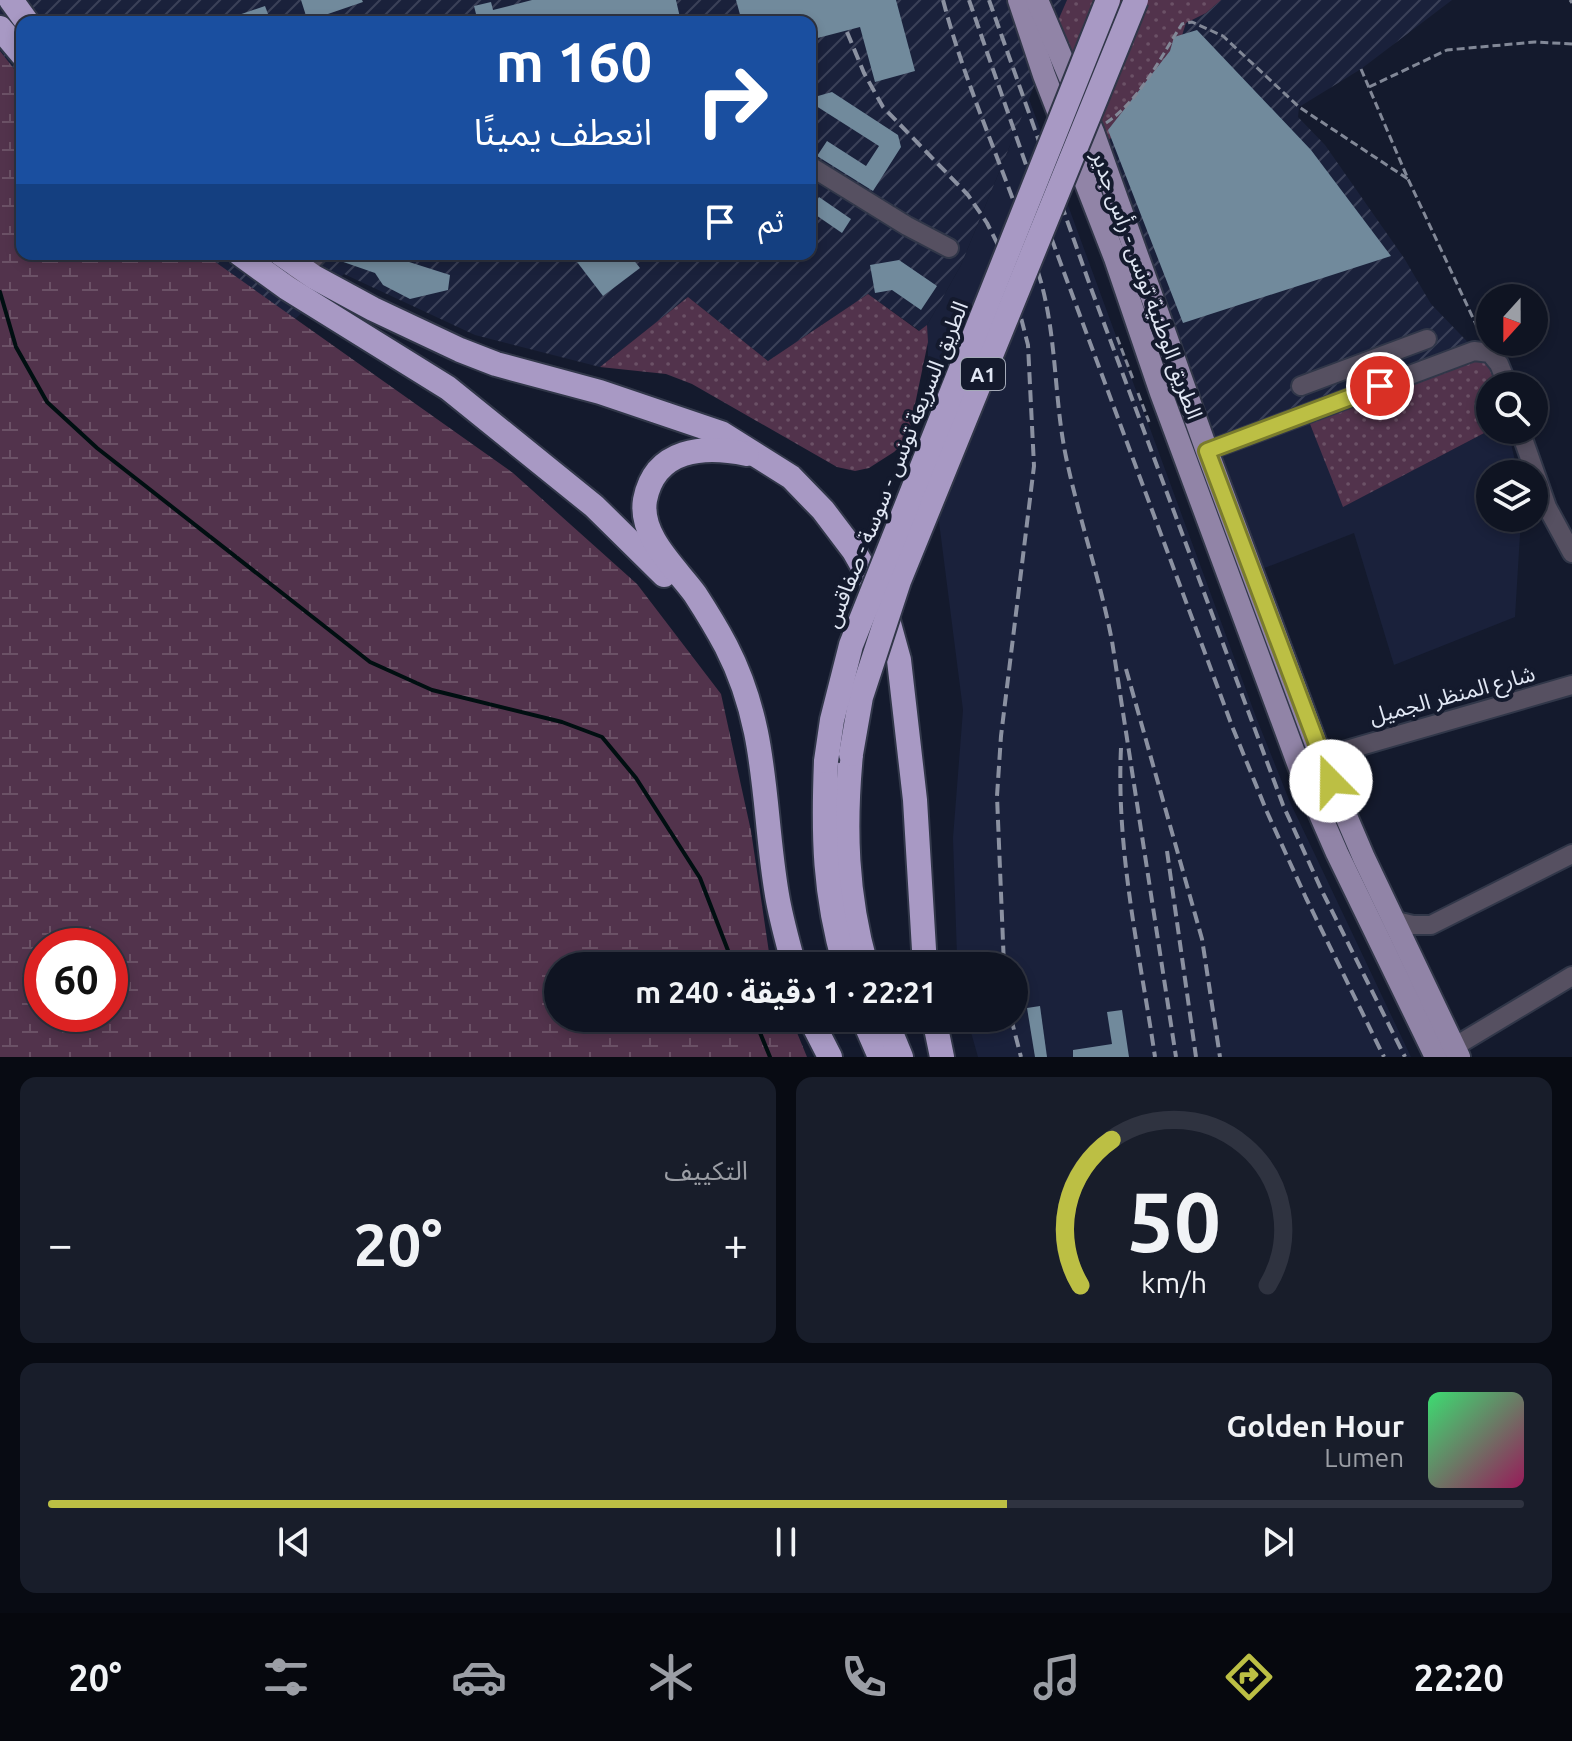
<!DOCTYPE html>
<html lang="ar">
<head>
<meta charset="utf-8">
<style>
	:root { --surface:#0f1422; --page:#181d2a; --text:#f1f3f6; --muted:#9b9ea5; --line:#2f3340; --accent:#bcbf44 }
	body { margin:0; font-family:Ubuntu,"Noto Sans Arabic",sans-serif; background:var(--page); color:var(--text); direction:rtl; height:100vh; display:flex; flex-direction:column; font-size:30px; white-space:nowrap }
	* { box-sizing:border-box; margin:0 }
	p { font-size:26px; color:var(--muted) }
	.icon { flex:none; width:44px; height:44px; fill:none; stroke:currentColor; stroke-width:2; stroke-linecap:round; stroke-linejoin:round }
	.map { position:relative; height:1057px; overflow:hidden; direction:ltr }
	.drawer { display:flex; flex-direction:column; gap:20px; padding:20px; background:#080b13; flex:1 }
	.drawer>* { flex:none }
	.top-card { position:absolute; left:16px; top:16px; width:800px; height:244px; border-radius:16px; box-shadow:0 4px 12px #0003,0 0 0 2px var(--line); direction:rtl; background:#1a4fa0; color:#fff; overflow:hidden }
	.needle { width:52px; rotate:201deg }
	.buttons { position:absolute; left:1476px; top:284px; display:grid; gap:16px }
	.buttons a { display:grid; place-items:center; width:72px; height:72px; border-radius:50%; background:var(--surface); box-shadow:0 4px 12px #0003,0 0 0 2px var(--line); font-size:40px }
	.speed { position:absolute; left:24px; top:928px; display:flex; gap:16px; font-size:40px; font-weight:700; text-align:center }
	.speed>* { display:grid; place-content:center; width:104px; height:104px; border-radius:50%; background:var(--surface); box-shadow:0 4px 12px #0003,0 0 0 2px var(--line); line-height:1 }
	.speed .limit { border:12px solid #d22; background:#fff; color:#111 }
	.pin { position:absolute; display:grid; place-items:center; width:68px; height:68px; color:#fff; margin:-34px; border:4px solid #fff; border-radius:50%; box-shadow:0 2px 8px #0007 }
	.me { position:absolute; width:88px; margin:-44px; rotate:338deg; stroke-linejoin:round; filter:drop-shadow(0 0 6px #0008) }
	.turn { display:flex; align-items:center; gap:28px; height:168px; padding:0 32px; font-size:36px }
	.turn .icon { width:104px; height:104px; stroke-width:2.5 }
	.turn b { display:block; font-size:56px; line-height:68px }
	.then { display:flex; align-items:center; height:76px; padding:0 32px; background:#0003; gap:16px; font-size:30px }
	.big { font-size:60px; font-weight:700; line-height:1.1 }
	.drawer .card { flex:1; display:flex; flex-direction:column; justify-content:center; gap:12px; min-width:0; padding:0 28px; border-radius:16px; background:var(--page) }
	.drawer .dial { align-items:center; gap:0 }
	.dial svg { height:208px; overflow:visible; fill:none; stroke:var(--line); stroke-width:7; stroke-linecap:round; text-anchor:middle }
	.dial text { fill:var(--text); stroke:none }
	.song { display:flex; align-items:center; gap:24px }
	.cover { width:96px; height:96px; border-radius:12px; background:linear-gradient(135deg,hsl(140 70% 55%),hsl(330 70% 35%)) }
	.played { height:8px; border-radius:4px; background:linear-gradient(90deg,var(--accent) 65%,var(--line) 65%) }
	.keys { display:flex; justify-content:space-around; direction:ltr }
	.heat { display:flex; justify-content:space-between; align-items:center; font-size:44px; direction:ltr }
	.drawer .tiles { flex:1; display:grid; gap:20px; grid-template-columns:1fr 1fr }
	.card:last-child { grid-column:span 2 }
	.trip { position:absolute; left:544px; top:952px; width:484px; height:80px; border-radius:40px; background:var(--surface); box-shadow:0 4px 12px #0003,0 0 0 2px var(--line); font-weight:700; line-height:80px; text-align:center; direction:rtl }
	.tab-bar { display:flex; height:128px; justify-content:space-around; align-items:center; background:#06080e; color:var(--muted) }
	.tab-bar .icon { width:56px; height:56px }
	.tab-bar .active { color:var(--accent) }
	.tab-bar b { font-size:36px; color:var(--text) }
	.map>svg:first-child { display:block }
</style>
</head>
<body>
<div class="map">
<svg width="1572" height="1057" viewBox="0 0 1572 1057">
	<defs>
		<pattern id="industrial-furrows" width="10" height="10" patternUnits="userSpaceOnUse" patternTransform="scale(2)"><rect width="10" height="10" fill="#1a213b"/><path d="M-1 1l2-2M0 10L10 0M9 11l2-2" fill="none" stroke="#3b4158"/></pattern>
		<pattern id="grass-dots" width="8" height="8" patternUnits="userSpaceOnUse" patternTransform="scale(2)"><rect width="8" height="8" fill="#52334c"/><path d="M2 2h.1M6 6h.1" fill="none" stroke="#6b5166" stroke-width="1.8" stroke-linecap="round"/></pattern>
		<pattern id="wetland-marsh" width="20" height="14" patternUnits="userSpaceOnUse" patternTransform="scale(2)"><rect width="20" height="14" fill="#52334c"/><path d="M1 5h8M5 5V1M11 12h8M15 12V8" fill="none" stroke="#6b5166"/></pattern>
	</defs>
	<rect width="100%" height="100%" fill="#141a2d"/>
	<!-- built -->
	<g fill="#1a213b">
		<polygon points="1029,99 1256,717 1290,802 1411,1057 978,1057 967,1018 1014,1018 1014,966 959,966 957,956 953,838 963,710 931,459 927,325 961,265"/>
		<polygon points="1306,414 1344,506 1490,430 1508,430 1518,474 1490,474 1490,518 1521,518 1515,617 1394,665 1354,533 1257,571 1214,451"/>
	</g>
	<!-- industrial -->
	<g fill="url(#industrial-furrows)">
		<polygon points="0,0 1067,0 1029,99 961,265 927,325 920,331 868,294 768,361 688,297 600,367 475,335 344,274 295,319 204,254 810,254 810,22 22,22 22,79 0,51"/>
		<polygon points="1221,0 1452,0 1361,69 1299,107 1298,117 1325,145 1404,258 1431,304 1486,361 1214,451 1103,143 1144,118 1180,42 1186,23 1206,13"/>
	</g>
	<!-- grass -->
	<g fill="url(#grass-dots)">
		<polygon points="1067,0 1221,0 1206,13 1186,23 1180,42 1144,118 1103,143 1057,23"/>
		<polygon points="868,294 919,331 927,325 928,342 908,438 894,452 869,468 855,471 837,467 692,384 666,374 600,367 688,297 768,361"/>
		<polygon points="1450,356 1486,361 1498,383 1499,386 1490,386 1490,430 1343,507 1306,414"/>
	</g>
	<!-- wetland -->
	<path fill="url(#wetland-marsh)" fill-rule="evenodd" d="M0,51L22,79V254H204L513,473L637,584L721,694L751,831L771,966H558V1018H791L807,1057H0ZM42,946H110V1014H42Z"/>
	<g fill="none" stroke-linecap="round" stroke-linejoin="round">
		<!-- stream -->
		<g stroke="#000f11" stroke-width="4">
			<polyline points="0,292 16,347 47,402 97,448 370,662 432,690 562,722 602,737 636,778 700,878 734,966"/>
			<polyline points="754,1018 770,1057"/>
		</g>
	</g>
	<!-- building -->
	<g fill="#718a9c">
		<polygon points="301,0 362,0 363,2 325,15 327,22 308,22"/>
		<polygon points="532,0 676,0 681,22 478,22 474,6 491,2 493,10"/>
		<polygon points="736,0 896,0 915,71 875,82 860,27 810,40 810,22 742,22"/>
		<polygon points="265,6 271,22 224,22 224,20"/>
		<polygon points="1197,30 1311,150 1391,256 1183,323 1108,130 1170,51 1174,37"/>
		<polygon points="832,92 898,135 901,147 873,191 817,156 827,141 866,166 879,146 813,104 818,96"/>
		<polygon points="819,197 851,219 842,233 810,211"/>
		<polygon points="330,254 384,254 450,275 448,290 410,299 383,285 375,273 329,257"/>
		<polygon points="571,254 629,254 640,268 603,296"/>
		<polygon points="899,260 937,286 921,310 892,290 875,293 870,265"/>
		<polygon points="1040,1006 1047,1057 1035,1057 1027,1008"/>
		<polygon points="1122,1010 1129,1057 1073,1057 1073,1050 1112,1044 1107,1012"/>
	</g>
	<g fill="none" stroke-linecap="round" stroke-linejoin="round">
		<!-- minor casing -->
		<g stroke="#313749" stroke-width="22">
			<g id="minor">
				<polyline points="810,166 907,226 949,248"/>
				<polyline points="297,277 318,254"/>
				<polyline points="1301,386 1427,339"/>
				<polyline points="1520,430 1547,507 1572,553"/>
				<polyline points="1207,451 1474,351 1490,353 1499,364 1508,386"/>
				<polyline points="1298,764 1572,685"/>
				<polyline points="1396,921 1413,925 1431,925 1572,854"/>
				<polyline points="1454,1047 1572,976"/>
			</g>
		</g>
		<!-- major casing -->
		<g stroke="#313749" stroke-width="26">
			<g id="major">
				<polyline points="1019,0 1044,75 1115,258 1161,393 1299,766 1337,853 1436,1057"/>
				<polyline points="1037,0 1093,132 1207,451 1320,755 1364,858 1459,1057"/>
			</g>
		</g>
		<!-- highway casing -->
		<g stroke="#313749" stroke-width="28">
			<g id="highway">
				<polyline points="11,0 27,22"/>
				<polyline points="0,28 22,54"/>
				<polyline points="240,254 287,288 448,388 594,506 664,575"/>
				<polyline points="281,254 314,277 373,309 460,350 496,364 600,392 721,433 791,477 823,510 854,551 883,602 899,660 915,800 925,966"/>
				<path d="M747,454C704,445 655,448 645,500C639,536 676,568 695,594C706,611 717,629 726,646C769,729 762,806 777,895C781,919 788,943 794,966"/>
				<path d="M851,754C844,828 846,894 866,966"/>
				<path d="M826,761C823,836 824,893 845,966"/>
				<polyline points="810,1018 830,1057"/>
				<polyline points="863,1018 880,1057"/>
				<polyline points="885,1018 901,1057"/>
				<polyline points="934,1018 942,1057"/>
			</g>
		</g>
		<!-- path -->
		<g stroke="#828897" stroke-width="3" stroke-dasharray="8 4" stroke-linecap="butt">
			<polyline points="1570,0 1572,3"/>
			<polyline points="1361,69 1408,179 1481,335"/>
			<polyline points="1369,87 1447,50 1535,42 1572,44"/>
			<path d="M1106,123C1140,100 1160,58 1182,24L1192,22L1223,36L1299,107L1408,179"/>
			<polyline points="1117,337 1133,379"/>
			<polyline points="1138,393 1149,422"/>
		</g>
		<!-- minor -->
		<use href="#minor" stroke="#565061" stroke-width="18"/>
		<!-- major -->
		<use href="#major" stroke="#9184a7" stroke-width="22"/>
		<!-- highway -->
		<use href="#highway" stroke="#a899c4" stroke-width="24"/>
		<!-- rail -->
		<g stroke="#8b91a1" stroke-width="4" stroke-dasharray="12 6" stroke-linecap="butt">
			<path d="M943,0C968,96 1013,187 1041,282C1057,340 1054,399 1066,457C1079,519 1100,579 1112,641L1176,1057"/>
			<polyline points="969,0 1052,240 1232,726 1267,812 1306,898 1384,1057"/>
			<polyline points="989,0 1092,291 1283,805 1322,891 1405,1057"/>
			<polyline points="847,32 864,73 883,107 968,195 987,223 1007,263 1028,345 1034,466 1001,736 997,796 1004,966"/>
			<polyline points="1126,669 1202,939 1220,1057"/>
			<path d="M1121,748C1116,852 1140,955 1155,1057"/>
			<polyline points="1167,851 1196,1057"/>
			<polyline points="1011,1018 1021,1057"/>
		</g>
		<!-- highway-bridge casing -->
		<g stroke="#313749" stroke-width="28" stroke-linecap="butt">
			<g id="highway-bridge">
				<polyline points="851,754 861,697 899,581 1136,0"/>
				<polyline points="826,761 832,720 851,645 1108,0"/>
			</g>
		</g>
		<!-- highway-bridge -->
		<use href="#highway-bridge" stroke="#a899c4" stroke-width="24"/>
	</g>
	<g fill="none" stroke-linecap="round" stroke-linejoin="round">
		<!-- route casing -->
		<g stroke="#7a7c2c" stroke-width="20">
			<polyline id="route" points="1331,781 1207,451 1380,386"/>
		</g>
		<!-- route -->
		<use href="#route" stroke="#bcbf44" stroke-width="14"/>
	</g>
	<g text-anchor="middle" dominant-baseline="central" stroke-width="8" stroke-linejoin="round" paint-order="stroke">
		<!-- shield labels -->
		<rect fill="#141a2d" stroke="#a4aab8" stroke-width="2" x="961" y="358" width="44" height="32" rx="6"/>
		<g font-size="20" font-weight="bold" fill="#e1e7f4">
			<text x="983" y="374">A1</text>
		</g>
		<!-- street labels -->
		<g font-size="22" fill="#e1e7f4" stroke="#141a2d">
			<text transform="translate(1148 285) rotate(70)">الطريق الوطنية تونس - رأس جدير</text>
			<text transform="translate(895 464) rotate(-68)">الطريق السريعة تونس - سوسة - صفاقس</text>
			<text transform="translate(1452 694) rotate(-15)">شارع المنظر الجميل</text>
		</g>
	</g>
</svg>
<div class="buttons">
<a><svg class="needle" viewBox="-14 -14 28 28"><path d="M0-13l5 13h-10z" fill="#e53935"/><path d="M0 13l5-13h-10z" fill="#9b9ea5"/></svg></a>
<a><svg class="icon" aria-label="search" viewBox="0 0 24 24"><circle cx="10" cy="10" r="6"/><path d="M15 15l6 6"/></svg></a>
<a><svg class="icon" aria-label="layers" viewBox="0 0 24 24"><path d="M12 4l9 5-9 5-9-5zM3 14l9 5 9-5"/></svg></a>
</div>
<div class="speed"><div class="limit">60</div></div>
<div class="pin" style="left:1380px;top:386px;background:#d93025"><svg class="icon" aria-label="arrive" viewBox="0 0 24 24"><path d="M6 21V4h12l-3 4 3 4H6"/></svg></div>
<svg class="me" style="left:1331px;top:781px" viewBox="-20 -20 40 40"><circle r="19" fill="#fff"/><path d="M0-13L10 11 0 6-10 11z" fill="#bcbf44"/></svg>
<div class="trip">22:21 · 1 دقيقة · 240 m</div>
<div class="top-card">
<div class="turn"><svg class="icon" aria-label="right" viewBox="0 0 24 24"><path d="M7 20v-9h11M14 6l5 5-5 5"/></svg><div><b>160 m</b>انعطف يمينًا</div></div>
<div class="then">ثم<svg class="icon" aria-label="arrive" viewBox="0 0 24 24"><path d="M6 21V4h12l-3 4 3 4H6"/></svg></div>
</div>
</div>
<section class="drawer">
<div class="tiles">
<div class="card dial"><svg viewBox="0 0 100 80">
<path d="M14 69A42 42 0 1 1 86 69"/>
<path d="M14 69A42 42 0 0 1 26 13" stroke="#bcbf44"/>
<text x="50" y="56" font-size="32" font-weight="700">50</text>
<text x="50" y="72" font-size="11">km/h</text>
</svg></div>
<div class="card"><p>التكييف</p>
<div class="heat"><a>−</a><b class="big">20°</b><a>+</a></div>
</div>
<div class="card">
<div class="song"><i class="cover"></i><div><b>Golden Hour</b><p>Lumen</p></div></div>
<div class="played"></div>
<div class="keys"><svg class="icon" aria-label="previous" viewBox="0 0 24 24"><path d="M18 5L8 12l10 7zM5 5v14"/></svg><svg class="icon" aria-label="pause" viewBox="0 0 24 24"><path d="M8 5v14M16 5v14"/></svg><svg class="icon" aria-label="next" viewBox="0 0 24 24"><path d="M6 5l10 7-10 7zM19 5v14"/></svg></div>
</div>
</div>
</section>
<nav class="tab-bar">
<b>22:20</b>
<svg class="icon active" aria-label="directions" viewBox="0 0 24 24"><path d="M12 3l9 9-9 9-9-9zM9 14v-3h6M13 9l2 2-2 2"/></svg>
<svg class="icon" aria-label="music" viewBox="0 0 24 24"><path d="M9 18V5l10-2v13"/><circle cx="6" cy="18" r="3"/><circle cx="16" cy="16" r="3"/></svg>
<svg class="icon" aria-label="phone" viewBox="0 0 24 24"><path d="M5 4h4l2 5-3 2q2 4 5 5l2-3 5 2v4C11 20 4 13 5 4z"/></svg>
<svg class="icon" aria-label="climate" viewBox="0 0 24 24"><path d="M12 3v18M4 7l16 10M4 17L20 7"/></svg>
<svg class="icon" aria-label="car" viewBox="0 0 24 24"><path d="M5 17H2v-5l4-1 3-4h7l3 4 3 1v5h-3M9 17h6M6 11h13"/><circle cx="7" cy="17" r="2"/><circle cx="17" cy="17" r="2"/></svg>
<svg class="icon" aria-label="filters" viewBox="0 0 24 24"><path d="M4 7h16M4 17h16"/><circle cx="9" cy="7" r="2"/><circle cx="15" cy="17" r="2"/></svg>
<b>20°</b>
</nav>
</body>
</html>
